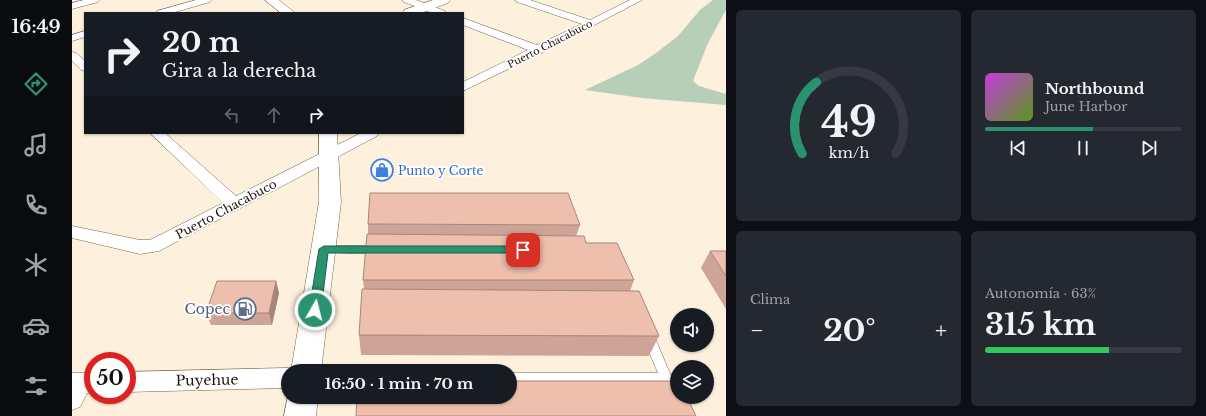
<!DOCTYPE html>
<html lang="es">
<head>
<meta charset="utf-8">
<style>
	:root { --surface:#171b24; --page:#242831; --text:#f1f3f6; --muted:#9ea1a6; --line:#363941; --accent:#2b926f }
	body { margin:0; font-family:"Libre Baskerville",serif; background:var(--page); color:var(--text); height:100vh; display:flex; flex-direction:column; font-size:15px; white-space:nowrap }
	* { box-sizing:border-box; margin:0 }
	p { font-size:13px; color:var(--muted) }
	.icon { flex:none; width:22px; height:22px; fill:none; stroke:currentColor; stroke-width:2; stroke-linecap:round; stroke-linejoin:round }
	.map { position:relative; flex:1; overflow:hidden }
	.drawer { display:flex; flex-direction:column; gap:10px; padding:10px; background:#0d0f14; width:480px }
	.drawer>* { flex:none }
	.banner { position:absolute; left:12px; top:12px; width:380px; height:122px; border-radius:0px; box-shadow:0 1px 3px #0004; background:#171b24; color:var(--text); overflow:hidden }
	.tools { position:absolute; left:598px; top:308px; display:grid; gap:8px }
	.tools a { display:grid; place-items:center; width:44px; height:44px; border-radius:50%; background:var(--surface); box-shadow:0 1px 3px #0004; font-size:20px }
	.speed { position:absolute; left:12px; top:352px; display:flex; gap:8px; font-size:20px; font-weight:700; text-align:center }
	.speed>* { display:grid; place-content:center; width:52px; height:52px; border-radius:50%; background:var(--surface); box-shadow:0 1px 3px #0004; line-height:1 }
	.speed .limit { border:6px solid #d22; background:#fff; color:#111 }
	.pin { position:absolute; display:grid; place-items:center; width:34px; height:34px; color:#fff; margin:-17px; border-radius:8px; box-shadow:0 2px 6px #0006 }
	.me { position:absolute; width:44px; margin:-22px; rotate:8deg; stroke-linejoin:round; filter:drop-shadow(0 0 3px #0008) }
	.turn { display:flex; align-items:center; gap:14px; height:84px; padding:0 12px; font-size:18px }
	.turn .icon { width:52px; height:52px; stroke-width:2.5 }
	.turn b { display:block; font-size:28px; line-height:34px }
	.lanes { display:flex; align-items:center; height:38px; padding:0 12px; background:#0003; justify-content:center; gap:20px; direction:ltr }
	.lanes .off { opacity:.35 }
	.big { font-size:30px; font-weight:800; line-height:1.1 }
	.drawer .tile { flex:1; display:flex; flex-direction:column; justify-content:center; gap:6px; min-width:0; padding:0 14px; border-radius:6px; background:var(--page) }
	.drawer .dial { align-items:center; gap:0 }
	.dial svg { height:104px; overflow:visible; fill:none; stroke:var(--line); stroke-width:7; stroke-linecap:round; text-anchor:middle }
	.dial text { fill:var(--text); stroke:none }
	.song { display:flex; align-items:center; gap:12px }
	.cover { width:48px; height:48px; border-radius:6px; background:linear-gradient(135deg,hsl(290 70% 55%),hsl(90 70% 35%)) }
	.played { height:4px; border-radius:2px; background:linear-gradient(90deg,var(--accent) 55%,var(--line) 55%) }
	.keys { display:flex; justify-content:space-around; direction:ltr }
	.heat { display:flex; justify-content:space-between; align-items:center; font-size:22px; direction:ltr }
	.charge { height:6px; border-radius:3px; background:linear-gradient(90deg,#34c759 63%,var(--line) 0) }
	.drawer .tiles { flex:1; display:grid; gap:10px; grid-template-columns:repeat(2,1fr) }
	.trip { position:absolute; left:209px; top:364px; width:236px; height:40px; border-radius:20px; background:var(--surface); box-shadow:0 1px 3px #0004; font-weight:800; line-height:40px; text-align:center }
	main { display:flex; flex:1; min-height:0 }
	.menu { display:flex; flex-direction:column; width:72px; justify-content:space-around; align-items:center; background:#090b0e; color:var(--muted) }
	.menu .icon { width:28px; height:28px }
	.menu .on { color:var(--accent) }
	.menu b { font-size:18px; color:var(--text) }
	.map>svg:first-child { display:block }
</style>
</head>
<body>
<main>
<nav class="menu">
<b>16:49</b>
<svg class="icon on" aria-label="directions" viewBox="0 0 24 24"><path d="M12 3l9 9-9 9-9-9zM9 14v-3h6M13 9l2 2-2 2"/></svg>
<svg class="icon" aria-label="music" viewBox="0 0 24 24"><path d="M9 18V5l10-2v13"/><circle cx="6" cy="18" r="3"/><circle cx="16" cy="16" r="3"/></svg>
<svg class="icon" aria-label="phone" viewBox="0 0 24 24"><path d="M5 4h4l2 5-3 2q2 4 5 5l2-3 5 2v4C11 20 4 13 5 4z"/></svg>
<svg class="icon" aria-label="climate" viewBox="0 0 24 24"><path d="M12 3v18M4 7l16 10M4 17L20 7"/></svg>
<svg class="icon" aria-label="car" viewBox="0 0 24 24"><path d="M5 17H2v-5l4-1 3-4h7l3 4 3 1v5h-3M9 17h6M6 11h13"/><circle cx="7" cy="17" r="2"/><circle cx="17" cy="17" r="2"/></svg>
<svg class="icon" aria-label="filters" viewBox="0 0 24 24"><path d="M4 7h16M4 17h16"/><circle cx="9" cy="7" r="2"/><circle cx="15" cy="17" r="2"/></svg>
</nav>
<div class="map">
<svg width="654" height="416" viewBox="0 0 654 416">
	<rect width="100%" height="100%" fill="#fdf1de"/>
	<!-- green -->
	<polygon fill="#b7ceb9" points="641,0 654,0 654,10 636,43 621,81 627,86 654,94 654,105 570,98 513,90 566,65 584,53 606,36 628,10"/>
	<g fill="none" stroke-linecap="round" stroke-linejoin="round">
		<!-- lane casing -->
		<g stroke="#766448" stroke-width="1">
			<g id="lane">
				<polygon points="252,246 304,246 307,248 309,250 307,252 304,254 252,252 249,251 247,249 249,247"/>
				<polygon points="577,333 581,335 583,338 605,390 604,397 600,399 596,397 590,384 438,383 438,373 586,373 571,338 573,335"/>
			</g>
		</g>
		<!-- street casing -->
		<g stroke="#766448" stroke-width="1">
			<g id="street">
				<polygon points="12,0 28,0 26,2 0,9 0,3"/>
				<polygon points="124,0 140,0 138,2 100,13 84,13 85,11"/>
				<polygon points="330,0 344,0 373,11 374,13 360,13 332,2"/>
				<polygon points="443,0 458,0 518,20 558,0 570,0 471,52 391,91 391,82 456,50 391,25 391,18 465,45 510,24 445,2"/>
				<polygon points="13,31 13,37 0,41 0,35"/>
				<polygon points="0,52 4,53 13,61 13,71 9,70 0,61"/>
				<polygon points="78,133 93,133 164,196 289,133 307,133 305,136 87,251 68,254 0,238 0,226 68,240 78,240 151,203"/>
				<polygon points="216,368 224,371 216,371 216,388 55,392 55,372"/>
				<polygon points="0,373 21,373 21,393 15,393 8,407 0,410"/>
			</g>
		</g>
		<!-- secondary casing -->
		<g stroke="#766448" stroke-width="1">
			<g id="secondary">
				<polygon points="193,0 207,0 223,13 209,13"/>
				<polygon points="361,0 378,0 376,3 349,13 331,13 332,10"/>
				<polygon points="247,133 265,133 269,202 249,371 219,371 247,202"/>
				<polygon points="216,396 246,397 244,416 212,416"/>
			</g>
		</g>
		<!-- lane -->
		<use href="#lane" fill="#fff" fill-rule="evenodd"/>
		<!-- street -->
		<use href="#street" fill="#fff" fill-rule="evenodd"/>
		<!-- secondary -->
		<use href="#secondary" fill="#fff" fill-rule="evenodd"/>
	</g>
	<!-- wall -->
	<g fill="#cda495">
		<polygon points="296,224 508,225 504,236 562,280 558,291 587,336 577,356 289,355 287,335 292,289 291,280 296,234"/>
		<polygon points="638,251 654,251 654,309 629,268"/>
		<polygon points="204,281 207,293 200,325 139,325 134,313"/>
	</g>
	<!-- shaded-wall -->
	<polygon fill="#a78679" points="204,281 207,293 200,325 197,313"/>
	<!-- building -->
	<g fill="#eebfad" stroke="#a78679">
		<polygon points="298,193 496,193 508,225 296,224"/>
		<polygon points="295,234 512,236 514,243 545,243 562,280 291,280"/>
		<polygon points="638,251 654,251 654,276"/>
		<polygon points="145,281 204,281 197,313 134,313"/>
		<polygon points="290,289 567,291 587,336 287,335"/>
		<polygon points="438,381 605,381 605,397 615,397 624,416 284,416 285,397 438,397"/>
	</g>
	<!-- route -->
	<polygon fill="#2b926f" stroke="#1c5f48" points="252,246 451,246 456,250 451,253 256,253 249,310 247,313 243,315 239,313 237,310 247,249"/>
	<!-- icons -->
	<defs>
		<g id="shop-ring" transform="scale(1.15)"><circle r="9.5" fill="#fff" stroke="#3f7fe0" stroke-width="1.5"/><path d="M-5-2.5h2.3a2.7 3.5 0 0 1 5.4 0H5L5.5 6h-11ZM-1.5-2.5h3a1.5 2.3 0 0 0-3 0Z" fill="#3f7fe0"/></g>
		<g id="fuel-ring" transform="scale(1.15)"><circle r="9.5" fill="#fff" stroke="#5c6f8a" stroke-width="1.5"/><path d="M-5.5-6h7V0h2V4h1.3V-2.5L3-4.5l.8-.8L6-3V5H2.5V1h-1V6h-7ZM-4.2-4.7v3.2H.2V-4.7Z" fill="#5c6f8a"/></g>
	</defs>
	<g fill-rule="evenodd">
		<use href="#shop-ring" x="310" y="170"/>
		<use href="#fuel-ring" x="173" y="309"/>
	</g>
	<g text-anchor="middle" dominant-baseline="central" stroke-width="3.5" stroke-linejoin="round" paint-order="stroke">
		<!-- far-street labels -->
		<g font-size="10" fill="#1b1409" stroke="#fff">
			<text transform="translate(478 44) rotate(-27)">Puerto Chacabuco</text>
		</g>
		<!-- shop labels -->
		<g font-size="12" fill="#366cbe" stroke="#fff" text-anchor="start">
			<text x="326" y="170">Punto y Corte</text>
		</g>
		<!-- street labels -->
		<g font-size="12" fill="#1b1409" stroke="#fff">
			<text transform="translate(154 209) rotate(-28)">Puerto Chacabuco</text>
		</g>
		<!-- near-service labels -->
		<g font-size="14" fill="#4e5e75" stroke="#fff" text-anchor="end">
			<text x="158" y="309">Copec</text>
		</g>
		<!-- near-street labels -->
		<g font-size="14" fill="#1b1409" stroke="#fff">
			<text transform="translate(135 380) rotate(-1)">Puyehue</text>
		</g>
	</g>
</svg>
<div class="tools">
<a><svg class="icon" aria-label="sound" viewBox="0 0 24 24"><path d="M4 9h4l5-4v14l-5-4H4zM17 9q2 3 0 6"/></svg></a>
<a><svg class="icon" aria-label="layers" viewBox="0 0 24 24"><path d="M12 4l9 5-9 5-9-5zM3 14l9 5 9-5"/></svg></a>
</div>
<div class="speed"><div class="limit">50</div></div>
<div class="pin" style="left:451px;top:250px;background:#d93025"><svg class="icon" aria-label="arrive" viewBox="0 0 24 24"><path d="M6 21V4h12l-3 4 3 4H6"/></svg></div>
<svg class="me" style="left:243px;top:310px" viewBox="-20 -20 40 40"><circle r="17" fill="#2b926f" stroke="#fff" stroke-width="3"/><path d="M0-11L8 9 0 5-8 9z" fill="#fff"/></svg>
<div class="trip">16:50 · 1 min · 70 m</div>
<div class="banner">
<div class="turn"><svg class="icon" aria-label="right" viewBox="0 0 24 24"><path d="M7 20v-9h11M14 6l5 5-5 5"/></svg><div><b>20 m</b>Gira a la derecha</div></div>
<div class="lanes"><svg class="icon off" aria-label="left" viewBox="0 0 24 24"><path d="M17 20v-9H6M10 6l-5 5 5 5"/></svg><svg class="icon off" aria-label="ahead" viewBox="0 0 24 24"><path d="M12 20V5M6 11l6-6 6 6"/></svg><svg class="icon" aria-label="right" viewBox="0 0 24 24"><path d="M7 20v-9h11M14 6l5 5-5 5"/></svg></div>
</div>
</div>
<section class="drawer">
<div class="tiles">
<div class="tile dial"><svg viewBox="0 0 100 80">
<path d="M14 69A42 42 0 1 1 86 69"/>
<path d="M14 69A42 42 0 0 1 25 14" stroke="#2b926f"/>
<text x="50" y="56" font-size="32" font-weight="700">49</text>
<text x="50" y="72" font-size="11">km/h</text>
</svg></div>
<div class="tile">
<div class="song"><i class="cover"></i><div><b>Northbound</b><p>June Harbor</p></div></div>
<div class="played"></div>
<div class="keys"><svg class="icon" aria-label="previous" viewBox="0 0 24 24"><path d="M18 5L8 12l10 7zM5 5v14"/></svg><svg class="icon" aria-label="pause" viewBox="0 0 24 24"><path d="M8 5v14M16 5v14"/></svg><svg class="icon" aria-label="next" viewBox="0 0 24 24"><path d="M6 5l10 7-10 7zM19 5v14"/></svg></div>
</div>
<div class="tile"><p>Clima</p>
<div class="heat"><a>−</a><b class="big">20°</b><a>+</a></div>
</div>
<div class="tile"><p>Autonomía · 63%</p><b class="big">315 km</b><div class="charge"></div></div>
</div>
</section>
</main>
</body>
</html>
